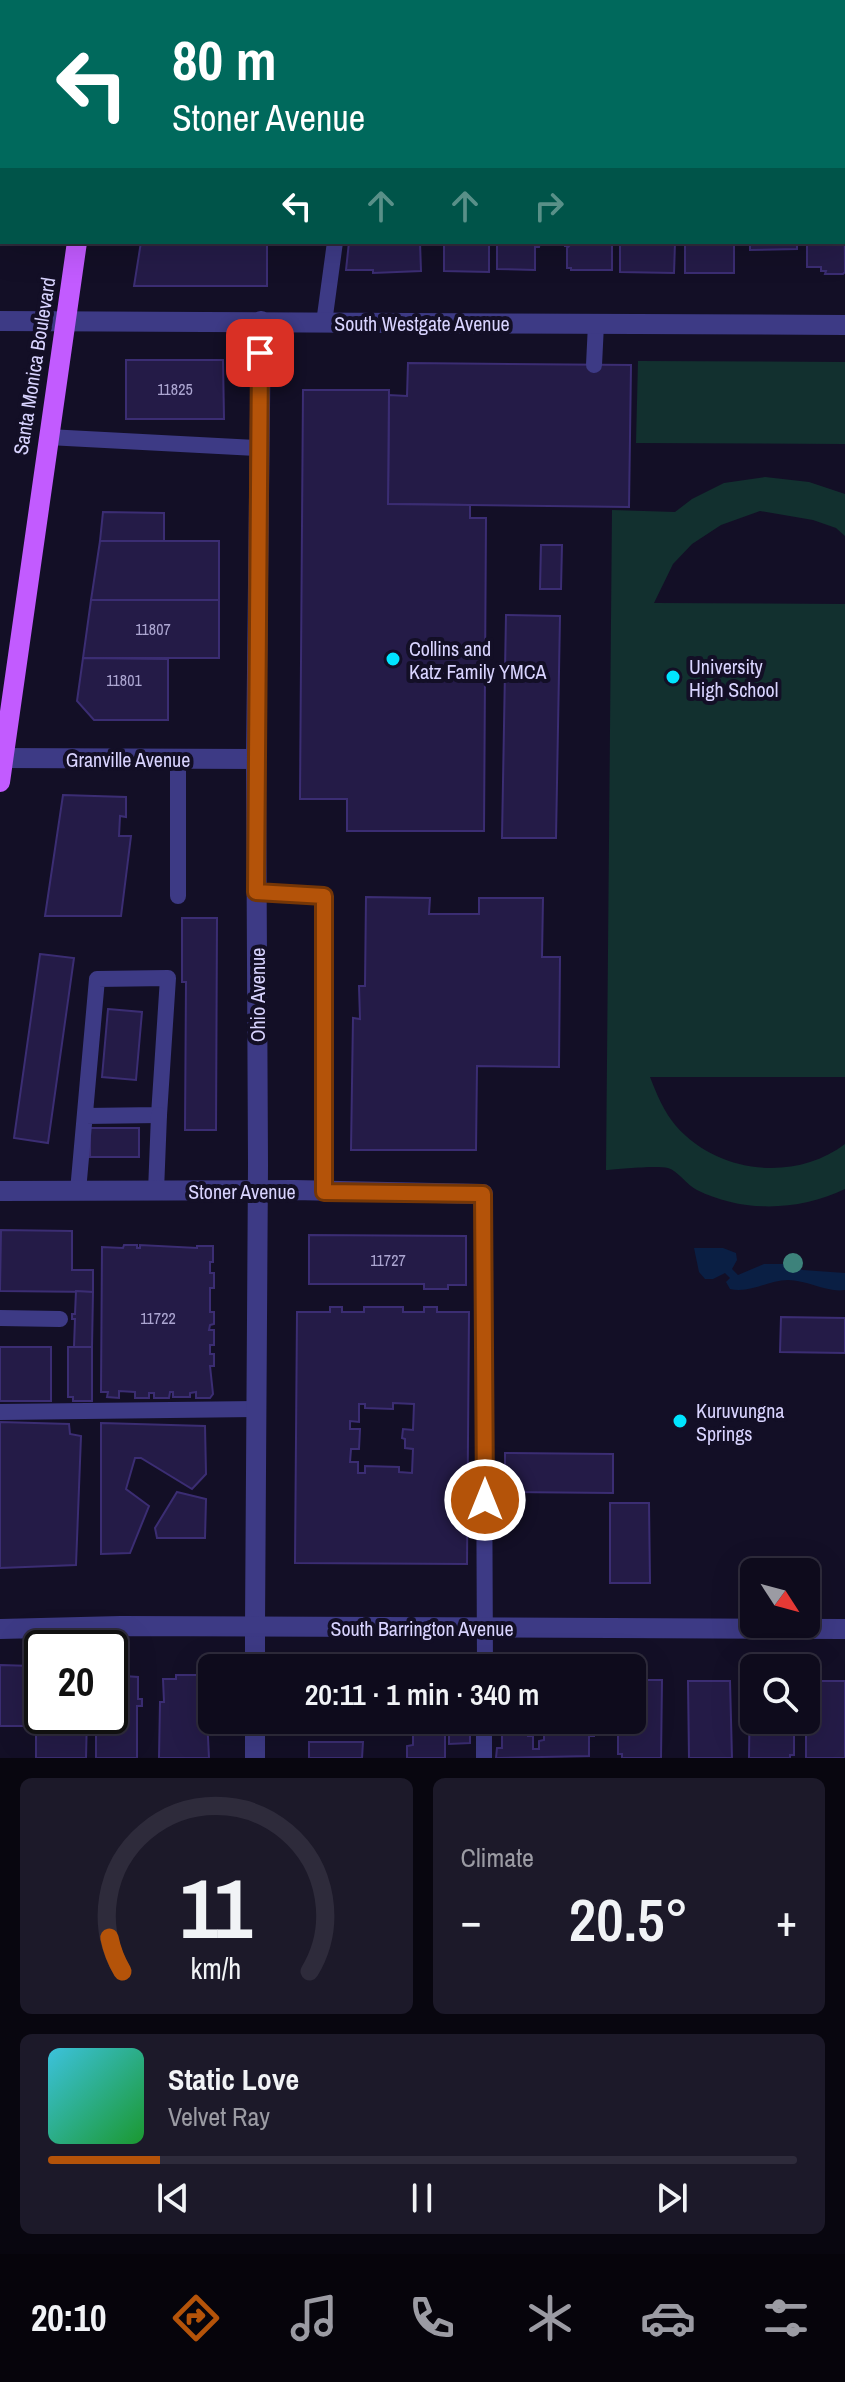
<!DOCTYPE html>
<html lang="en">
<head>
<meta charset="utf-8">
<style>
	:root { --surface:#0e0b1c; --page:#1c1929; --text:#f1f3f6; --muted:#9b9ba3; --line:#2e2b3b; --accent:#b45309 }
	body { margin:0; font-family:"Archivo Narrow",sans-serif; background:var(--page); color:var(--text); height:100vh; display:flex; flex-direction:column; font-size:30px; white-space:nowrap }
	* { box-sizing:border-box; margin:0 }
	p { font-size:26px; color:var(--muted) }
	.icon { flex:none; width:44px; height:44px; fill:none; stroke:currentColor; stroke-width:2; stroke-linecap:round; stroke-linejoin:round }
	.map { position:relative; height:1758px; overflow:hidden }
	.panel { display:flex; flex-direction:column; gap:20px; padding:20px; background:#08060f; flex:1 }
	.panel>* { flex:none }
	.guide { position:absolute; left:0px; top:0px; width:846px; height:244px; box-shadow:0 8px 32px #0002,0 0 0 2px var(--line); background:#00695c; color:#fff; overflow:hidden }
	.needle { width:52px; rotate:126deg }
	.buttons { position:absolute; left:740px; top:1558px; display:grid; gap:16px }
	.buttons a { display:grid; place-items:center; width:80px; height:80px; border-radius:12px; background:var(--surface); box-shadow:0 8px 32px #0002,0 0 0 2px var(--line); font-size:40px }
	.speed { position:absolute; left:24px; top:1630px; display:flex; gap:16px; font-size:40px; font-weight:700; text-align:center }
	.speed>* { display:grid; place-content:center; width:104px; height:104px; border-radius:50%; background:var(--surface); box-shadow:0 8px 32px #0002,0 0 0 2px var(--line); line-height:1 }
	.speed .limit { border:4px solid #111; border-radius:12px; background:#fff; color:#111 }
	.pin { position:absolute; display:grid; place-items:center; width:68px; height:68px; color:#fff; margin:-34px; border-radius:16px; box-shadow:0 4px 12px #0006 }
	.me { position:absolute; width:88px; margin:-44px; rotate:0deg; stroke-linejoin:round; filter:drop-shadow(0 0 6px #0008) }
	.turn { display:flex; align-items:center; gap:28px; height:168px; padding:0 40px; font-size:36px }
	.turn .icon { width:104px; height:104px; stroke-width:2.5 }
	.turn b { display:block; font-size:56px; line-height:68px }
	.lanes { display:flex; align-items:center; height:76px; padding:0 40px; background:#0003; justify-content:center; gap:40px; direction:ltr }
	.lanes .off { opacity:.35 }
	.big { font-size:60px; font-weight:600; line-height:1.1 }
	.panel .widget { flex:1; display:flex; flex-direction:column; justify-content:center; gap:12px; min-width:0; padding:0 28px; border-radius:12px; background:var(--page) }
	.panel .dial { align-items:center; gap:0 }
	.dial svg { height:208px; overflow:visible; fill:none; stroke:var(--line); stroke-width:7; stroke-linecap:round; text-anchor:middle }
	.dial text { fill:var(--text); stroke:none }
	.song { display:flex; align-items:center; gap:24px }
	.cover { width:96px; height:96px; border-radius:12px; background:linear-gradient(135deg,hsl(190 70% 55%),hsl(130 70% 35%)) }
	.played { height:8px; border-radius:4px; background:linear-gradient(90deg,var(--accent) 15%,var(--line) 15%) }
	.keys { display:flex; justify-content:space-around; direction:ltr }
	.heat { display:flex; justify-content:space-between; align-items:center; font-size:44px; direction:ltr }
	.panel .tiles { flex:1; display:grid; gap:20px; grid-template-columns:1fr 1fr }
	.widget:last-child { grid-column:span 2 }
	.trip { position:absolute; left:198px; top:1654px; width:448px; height:80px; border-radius:12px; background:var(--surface); box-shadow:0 8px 32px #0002,0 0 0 2px var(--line); font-weight:600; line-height:80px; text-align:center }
	.tabs { display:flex; height:128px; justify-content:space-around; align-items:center; background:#06040b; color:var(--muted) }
	.tabs .icon { width:56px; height:56px }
	.tabs .on { color:var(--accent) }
	.tabs b { font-size:36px; color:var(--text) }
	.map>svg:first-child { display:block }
</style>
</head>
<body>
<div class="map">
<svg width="845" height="1758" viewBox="0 0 845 1758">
	<rect width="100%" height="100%" fill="#130f26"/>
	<!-- green -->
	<g fill="#12302f">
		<polygon points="638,361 845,362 845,444 636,443"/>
		<path d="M765,477L809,482L845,494V536L836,528L813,520L760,511L721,525L692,544L673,564L654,603L845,604V1077H650C657,1095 664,1112 676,1126C718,1174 795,1182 845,1144V1189C799,1211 743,1213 697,1190C687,1185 678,1171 668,1168C657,1165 619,1169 606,1170L612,510L675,512L692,499L724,483Z"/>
	</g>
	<!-- water -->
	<path fill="#0a1f44" d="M694,1248H723L736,1253L737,1260L732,1269L738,1275L764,1264H786L803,1270L845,1273V1290C828,1293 807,1280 788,1280C768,1280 750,1294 730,1289L726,1282L730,1278L725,1273L713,1279H705L699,1272Z"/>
	<!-- building -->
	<g fill="#241b47" stroke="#3b2d73" stroke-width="2" fill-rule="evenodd">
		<polygon points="176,0 322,0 176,2"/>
		<rect x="442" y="0" width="167" height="2"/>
		<polygon points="805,0 845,0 845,92 844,2"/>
		<rect x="0" y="124" width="2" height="69"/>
		<polygon points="844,126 845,272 843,274 825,274 826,271 821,271 821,267 807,267 807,242 844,242"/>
		<polygon points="141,242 267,242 267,286 134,286"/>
		<polygon points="349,242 420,242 421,271 373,273 373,270 346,270"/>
		<polygon points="444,242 489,242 489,272 444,271"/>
		<polygon points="497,242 540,242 539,247 535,247 535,270 497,269"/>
		<polygon points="565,242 612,242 612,270 571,270 571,268 567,268 567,248 569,246 565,246"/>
		<polygon points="620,242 675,243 674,273 620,272"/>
		<polygon points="734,242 734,273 685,273 685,243"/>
		<polygon points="750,242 797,242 797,249 750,250"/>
		<polygon points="126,360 223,360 224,419 126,419"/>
		<polygon points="408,363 631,365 629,507 388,504 389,395 407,396"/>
		<polygon points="303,390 389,390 388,504 470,505 470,518 486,518 484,831 347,831 347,799 300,799"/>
		<polygon points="103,512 164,513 164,541 100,541"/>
		<polygon points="100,541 219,541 219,600 91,600"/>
		<polygon points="541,545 562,545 561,589 540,589"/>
		<polygon points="91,600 219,600 219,658 83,658"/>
		<polygon points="506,615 560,616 556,838 502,838"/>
		<polygon points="83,658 168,659 168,720 94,720 77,701"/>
		<polygon points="63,795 126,797 126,817 120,816 119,836 131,836 121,916 45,916"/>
		<polygon points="366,897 430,898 429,914 479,914 479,898 543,898 542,957 560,957 559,1067 477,1066 476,1150 351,1150 353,1018 360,1019 359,986 365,986"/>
		<polygon points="182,918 217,918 216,1130 185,1130 186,982 182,982"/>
		<polygon points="40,954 74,958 48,1143 14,1138"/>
		<polygon points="108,1009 142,1012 136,1080 102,1077"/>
		<rect x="90" y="1128" width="49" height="29"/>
		<polygon points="1,1230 72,1231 72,1270 93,1270 93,1292 0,1291"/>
		<polygon points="309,1235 466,1236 466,1285 448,1285 448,1289 424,1289 424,1284 309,1284"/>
		<polygon points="124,1245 137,1245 137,1248 140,1248 140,1245 197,1248 197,1246 213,1246 213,1262 210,1262 210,1273 214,1273 214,1288 210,1288 210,1312 214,1312 214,1324 210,1325 209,1330 214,1330 214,1345 210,1345 210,1354 214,1354 214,1366 210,1366 213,1394 210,1398 196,1398 196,1392 190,1393 190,1397 173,1397 173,1392 170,1392 169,1398 154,1398 154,1393 149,1393 149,1398 135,1398 135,1392 119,1391 119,1398 107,1397 108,1392 101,1392 102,1247 123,1248"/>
		<polygon points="76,1291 93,1292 92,1347 74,1347 75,1319 72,1319 72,1314 75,1314"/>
		<path d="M330,1307H342V1312H364V1307H403V1312H424V1307H437V1312H469L467,1564L295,1563L297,1312H330ZM393,1403L414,1404L413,1430L403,1429L402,1438L405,1439V1448L413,1449L412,1473L399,1472V1467L365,1466V1473H358V1462H350L351,1449H359L360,1429H350V1421L359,1422V1404H365V1408L393,1409Z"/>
		<polygon points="781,1317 845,1318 845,1353 780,1352"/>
		<rect x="0" y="1347" width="51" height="54"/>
		<polygon points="68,1347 92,1347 92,1401 73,1401 73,1397 68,1397"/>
		<polygon points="0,1422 69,1424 70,1434 81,1436 76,1565 0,1568"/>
		<polygon points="101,1423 205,1426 206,1474 192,1489 141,1458 135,1458 126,1489 149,1506 130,1553 101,1554"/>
		<polygon points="505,1453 613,1454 613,1493 505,1492"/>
		<polygon points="177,1492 206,1499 205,1538 157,1538 155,1528"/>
		<polygon points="610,1503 649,1503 650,1583 610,1583"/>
		<polygon points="0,1665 32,1666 31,1726 0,1726"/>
		<polygon points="110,1675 138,1677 138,1699 142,1699 142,1706 137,1706 137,1758 96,1758 96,1716 110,1716"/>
		<polygon points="176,1675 206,1675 206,1678 210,1678 210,1695 206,1695 209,1758 159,1758 160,1702 164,1702 163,1679 176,1679"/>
		<polygon points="750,1679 754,1679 754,1720 794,1720 794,1755 790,1755 790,1758 749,1758"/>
		<polygon points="632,1680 662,1680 661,1758 622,1758 622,1754 618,1754 618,1720 632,1720"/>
		<polygon points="688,1681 730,1681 732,1758 689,1758"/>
		<rect x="806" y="1681" width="39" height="77"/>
		<polygon points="36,1694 42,1694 42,1716 87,1716 86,1758 36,1758"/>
		<polygon points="309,1720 395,1720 394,1724 309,1724"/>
		<polygon points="502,1720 528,1720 528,1736 533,1736 533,1749 539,1749 539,1741 544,1740 544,1734 556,1735 557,1720 594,1720 594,1736 589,1736 589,1756 496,1758 497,1748 502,1748"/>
		<polygon points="449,1732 470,1732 470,1743 449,1744"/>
		<polygon points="413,1735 445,1735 445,1758 407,1758 407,1746 413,1745"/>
		<polygon points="309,1742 363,1742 362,1758 309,1758"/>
	</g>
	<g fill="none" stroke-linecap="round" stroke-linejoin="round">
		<!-- service -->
		<g stroke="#3d3a85" stroke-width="16">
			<polyline points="369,2 369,0"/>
			<polyline points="0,82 2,82"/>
			<polyline points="844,107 845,107"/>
			<polyline points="324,323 335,242"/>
			<polyline points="594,365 596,324"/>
			<polyline points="48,437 258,448"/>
			<polyline points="256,892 324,896 324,1192"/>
			<polyline points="178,896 178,759"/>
			<polyline points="78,1191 97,979 168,978 159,1115 85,1116"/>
			<polyline points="156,1191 159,1115"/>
			<polyline points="483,1194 485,1668"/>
			<polyline points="0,1318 60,1319"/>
			<polyline points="0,1412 256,1409"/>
			<polyline points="484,1758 484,1720"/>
		</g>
		<!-- minor -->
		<g stroke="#3d3a85" stroke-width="20">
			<polyline points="0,321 845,325"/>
			<polyline points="0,758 256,759"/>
			<polyline points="0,1191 293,1190 483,1194"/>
			<polyline points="255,1626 258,1165 256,759 261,321"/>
		</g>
		<!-- tertiary -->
		<g stroke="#3d3a85" stroke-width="20">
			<polyline points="255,1626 255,1668"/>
			<polyline points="0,1629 121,1626 845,1629"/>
			<polyline points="255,1758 255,1720"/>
		</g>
		<!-- primary -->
		<g stroke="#c25bff" stroke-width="20">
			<polyline points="111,2 111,0"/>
			<polyline points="0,782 77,242"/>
		</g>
	</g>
	<!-- trees -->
	<circle fill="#3d827b" cx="793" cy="1263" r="10"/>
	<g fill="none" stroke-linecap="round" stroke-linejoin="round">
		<!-- route casing -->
		<g stroke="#753606" stroke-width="20">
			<polyline id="route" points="260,353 256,892 324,896 324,1192 483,1194 485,1500"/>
		</g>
		<!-- route -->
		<use href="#route" stroke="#b45309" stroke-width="14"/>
	</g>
	<!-- markers -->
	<g fill="#00e5ff" stroke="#130f26" stroke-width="3">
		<circle cx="393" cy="659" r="8"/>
		<circle cx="673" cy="677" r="8"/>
		<circle cx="680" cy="1421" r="8"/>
	</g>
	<g text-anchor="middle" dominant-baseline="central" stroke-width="8" stroke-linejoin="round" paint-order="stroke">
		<!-- number labels -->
		<g font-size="16" fill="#aca6d1">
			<text x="175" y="389">11825</text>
			<text x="153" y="629">11807</text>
			<text x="124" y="680">11801</text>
			<text x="388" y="1260">11727</text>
			<text x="158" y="1318">11722</text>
		</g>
		<!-- street labels -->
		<g font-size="20" fill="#d9d4ff" stroke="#130f26">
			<text x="422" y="323">South Westgate Avenue</text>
			<text transform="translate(34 366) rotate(-81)">Santa Monica Boulevard</text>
			<text x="128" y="759">Granville Avenue</text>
			<text transform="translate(257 995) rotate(-90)">Ohio Avenue</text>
			<text x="242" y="1191">Stoner Avenue</text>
			<text x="422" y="1628">South Barrington Avenue</text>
		</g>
		<!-- poi labels -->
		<g font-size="20" fill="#d9d4ff" stroke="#130f26" text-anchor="start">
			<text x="409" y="648">Collins and<tspan x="409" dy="23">Katz Family YMCA</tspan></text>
			<text x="689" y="666">University<tspan x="689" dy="23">High School</tspan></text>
			<text x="696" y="1410">Kuruvungna<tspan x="696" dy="23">Springs</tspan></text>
		</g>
	</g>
</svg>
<div class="buttons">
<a><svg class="needle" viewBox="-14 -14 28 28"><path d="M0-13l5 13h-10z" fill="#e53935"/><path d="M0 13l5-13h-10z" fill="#9b9ba3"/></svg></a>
<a><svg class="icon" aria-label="search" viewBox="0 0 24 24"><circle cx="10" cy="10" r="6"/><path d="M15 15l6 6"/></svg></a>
</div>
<div class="speed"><div class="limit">20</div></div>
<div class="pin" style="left:260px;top:353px;background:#d93025"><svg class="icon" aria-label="arrive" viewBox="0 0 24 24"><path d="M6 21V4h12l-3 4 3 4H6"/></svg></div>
<svg class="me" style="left:485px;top:1500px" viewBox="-20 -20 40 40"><circle r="17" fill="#b45309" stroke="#fff" stroke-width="3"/><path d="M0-11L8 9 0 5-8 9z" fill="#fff"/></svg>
<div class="trip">20:11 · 1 min · 340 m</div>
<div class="guide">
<div class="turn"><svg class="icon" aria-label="left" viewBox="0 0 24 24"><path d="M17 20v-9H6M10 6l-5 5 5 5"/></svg><div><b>80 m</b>Stoner Avenue</div></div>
<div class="lanes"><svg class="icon" aria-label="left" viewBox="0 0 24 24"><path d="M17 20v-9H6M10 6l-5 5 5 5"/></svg><svg class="icon off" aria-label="ahead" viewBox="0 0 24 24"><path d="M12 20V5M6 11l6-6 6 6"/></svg><svg class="icon off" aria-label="ahead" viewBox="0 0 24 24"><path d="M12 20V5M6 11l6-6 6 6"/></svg><svg class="icon off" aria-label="right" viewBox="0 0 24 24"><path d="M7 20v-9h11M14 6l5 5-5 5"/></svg></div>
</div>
</div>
<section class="panel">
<div class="tiles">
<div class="widget dial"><svg viewBox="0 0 100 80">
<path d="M14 69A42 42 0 1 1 86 69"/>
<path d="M14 69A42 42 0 0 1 9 56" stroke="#b45309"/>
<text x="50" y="56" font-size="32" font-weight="700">11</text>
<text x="50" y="72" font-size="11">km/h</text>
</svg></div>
<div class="widget"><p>Climate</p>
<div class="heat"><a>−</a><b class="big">20.5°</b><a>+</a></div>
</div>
<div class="widget">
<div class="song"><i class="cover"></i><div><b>Static Love</b><p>Velvet Ray</p></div></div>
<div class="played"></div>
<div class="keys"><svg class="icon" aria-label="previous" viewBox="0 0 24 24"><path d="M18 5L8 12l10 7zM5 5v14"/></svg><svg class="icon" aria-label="pause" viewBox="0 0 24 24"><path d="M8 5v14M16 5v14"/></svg><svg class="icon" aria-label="next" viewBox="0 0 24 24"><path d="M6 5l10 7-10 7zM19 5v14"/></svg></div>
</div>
</div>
</section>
<nav class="tabs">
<b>20:10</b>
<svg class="icon on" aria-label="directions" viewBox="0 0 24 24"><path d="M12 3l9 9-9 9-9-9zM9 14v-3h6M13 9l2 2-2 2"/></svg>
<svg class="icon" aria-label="music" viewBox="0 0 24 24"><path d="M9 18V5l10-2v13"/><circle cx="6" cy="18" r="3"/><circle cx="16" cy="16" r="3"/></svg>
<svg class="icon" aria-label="phone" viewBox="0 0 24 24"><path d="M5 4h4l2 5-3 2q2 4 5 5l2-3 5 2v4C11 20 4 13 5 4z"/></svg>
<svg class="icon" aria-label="climate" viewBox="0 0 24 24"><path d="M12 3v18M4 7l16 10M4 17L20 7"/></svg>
<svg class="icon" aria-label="car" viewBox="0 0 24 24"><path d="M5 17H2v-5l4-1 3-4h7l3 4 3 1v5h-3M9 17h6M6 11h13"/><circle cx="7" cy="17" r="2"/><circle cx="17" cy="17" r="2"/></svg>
<svg class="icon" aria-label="filters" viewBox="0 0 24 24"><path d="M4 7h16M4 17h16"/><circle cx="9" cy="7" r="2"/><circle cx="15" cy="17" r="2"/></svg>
</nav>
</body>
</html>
